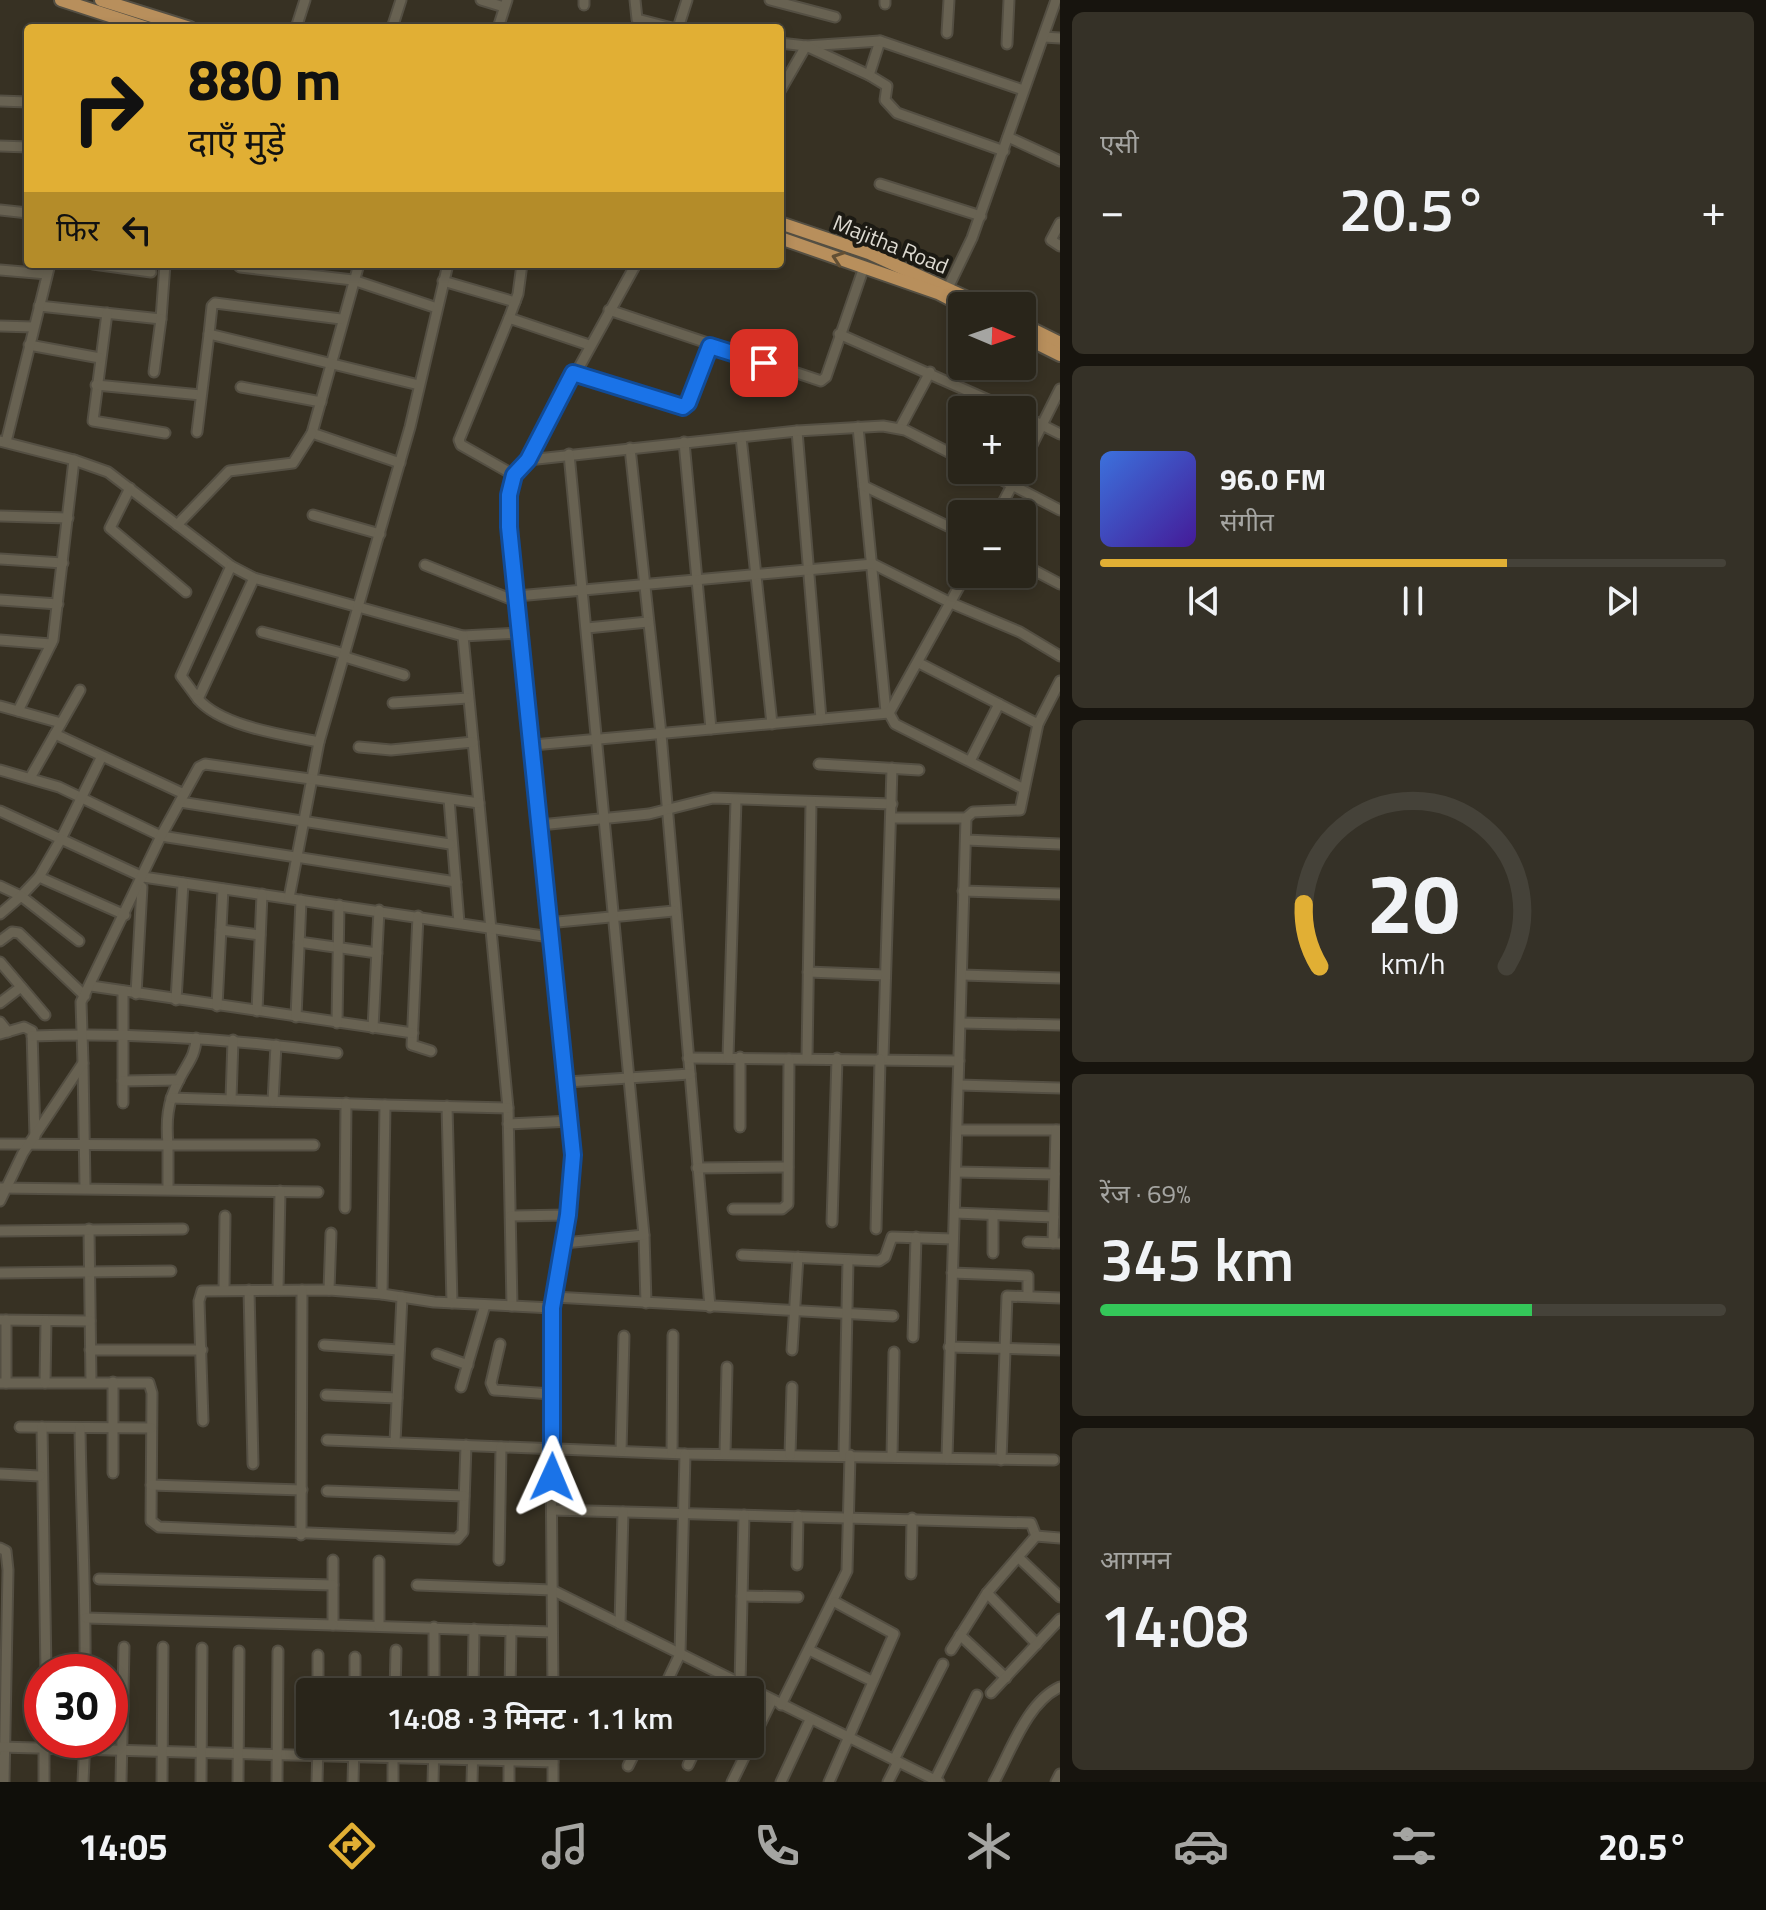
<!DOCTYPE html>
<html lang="hi">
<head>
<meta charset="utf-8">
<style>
	:root { --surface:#29251a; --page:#353127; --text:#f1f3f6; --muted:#a5a5a2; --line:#454239; --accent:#e1af34 }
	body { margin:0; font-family:"Titillium Web","Noto Sans Devanagari",sans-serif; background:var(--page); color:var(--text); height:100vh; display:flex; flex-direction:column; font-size:30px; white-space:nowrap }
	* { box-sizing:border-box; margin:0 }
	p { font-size:26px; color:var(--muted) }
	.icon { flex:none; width:44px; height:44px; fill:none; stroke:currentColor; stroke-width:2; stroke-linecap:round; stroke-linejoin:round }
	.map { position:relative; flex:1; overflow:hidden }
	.drawer { display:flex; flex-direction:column; gap:12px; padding:12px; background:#17140e; width:706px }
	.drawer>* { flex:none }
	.hud { position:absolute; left:24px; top:24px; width:760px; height:244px; border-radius:8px; box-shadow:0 4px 12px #0003,0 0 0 2px var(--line); background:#e1af34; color:#111; overflow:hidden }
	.needle { width:52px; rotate:92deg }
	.buttons { position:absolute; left:948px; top:292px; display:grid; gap:16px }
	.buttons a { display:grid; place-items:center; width:88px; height:88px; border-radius:8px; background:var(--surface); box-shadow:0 4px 12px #0003,0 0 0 2px var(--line); font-size:40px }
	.speed { position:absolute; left:24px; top:1654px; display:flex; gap:16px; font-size:40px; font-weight:700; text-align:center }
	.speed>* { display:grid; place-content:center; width:104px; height:104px; border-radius:50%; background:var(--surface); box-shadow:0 4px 12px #0003,0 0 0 2px var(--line); line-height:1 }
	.speed .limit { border:12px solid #d22; background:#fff; color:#111 }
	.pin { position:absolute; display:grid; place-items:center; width:68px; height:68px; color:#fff; margin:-34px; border-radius:16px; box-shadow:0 4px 12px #0006 }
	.me { position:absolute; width:88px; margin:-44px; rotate:1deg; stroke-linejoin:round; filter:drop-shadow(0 0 6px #0008) }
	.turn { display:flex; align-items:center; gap:28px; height:168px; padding:0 32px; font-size:36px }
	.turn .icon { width:104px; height:104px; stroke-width:2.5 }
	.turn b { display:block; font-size:56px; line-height:68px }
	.then { display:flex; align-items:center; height:76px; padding:0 32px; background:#0003; gap:16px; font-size:30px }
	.big { font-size:60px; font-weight:600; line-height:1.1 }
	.drawer .card { flex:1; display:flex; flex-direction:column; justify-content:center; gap:12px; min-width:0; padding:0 28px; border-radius:12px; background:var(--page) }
	.drawer .dial { align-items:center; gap:0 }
	.dial svg { height:208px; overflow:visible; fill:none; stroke:var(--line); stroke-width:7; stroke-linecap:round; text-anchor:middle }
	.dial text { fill:var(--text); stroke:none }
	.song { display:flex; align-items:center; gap:24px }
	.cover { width:96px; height:96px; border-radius:12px; background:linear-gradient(135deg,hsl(220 70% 55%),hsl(260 70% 35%)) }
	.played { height:8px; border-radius:4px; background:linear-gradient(90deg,var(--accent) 65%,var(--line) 65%) }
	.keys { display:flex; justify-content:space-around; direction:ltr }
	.heat { display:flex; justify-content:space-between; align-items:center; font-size:44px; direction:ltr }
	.charge { height:12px; border-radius:6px; background:linear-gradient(90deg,#34c759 69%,var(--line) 0) }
	.trip { position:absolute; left:296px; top:1678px; width:468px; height:80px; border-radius:8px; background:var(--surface); box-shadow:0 4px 12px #0003,0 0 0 2px var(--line); font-weight:600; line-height:80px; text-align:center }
	.menu { display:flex; height:128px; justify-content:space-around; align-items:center; background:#100f0a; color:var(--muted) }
	.menu .icon { width:56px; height:56px }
	.menu .active { color:var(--accent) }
	.menu b { font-size:36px; color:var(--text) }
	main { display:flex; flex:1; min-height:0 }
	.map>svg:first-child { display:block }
</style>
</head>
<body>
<main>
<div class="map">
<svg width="1060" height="1782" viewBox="0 0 1060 1782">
	<rect width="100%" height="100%" fill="#373123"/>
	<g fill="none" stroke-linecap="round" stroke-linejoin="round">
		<!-- minor casing -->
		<g stroke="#544f43" stroke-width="13">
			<g id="minor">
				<polyline points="481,0 504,7"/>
				<polyline points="635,0 637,19 672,28"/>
				<polyline points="770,0 835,17"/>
				<polyline points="885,4 885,0"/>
				<polyline points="584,5 584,0"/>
				<polyline points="296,28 305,0"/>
				<polyline points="392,28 401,0"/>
				<polyline points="498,28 507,0"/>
				<polyline points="678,28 687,0"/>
				<polyline points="947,33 949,0"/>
				<polyline points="1044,37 1060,38"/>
				<polyline points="880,41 869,75 887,86 885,100 897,113 1004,151"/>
				<polyline points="780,43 806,46 880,41 1023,90"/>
				<polyline points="1007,44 1009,0"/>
				<polyline points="780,91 806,46 869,75"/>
				<polyline points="0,101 28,102"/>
				<polyline points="1008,137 1060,161"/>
				<polyline points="0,146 28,147"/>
				<polyline points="880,184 981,216"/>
				<polyline points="0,210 28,213"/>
				<polyline points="1060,223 1051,240 1060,246"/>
				<polyline points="93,264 151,272"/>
				<polyline points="237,264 240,267 353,280 437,308"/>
				<polyline points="359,264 312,433 400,463"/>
				<polyline points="0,270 47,274"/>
				<polyline points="443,281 515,302"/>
				<polyline points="946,292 972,238 1056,0"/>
				<polyline points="39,306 161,319 165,264"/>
				<polyline points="609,310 821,381 826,377 864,267"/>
				<polyline points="107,313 93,421 165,433"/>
				<polyline points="509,318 518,294 522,264"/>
				<polyline points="0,326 33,327"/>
				<polyline points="209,334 212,306 215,303 341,319"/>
				<polyline points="839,334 1011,410"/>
				<polyline points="29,345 100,358"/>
				<polyline points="154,372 161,319"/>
				<polyline points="573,373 683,407 688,403 710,346"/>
				<polyline points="96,385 201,395"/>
				<polyline points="241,387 321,402"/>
				<polyline points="1022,415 1060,434"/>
				<polyline points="858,427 886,712"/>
				<polyline points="900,428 930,372"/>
				<polyline points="797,431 821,719"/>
				<polyline points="197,432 209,334 419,385"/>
				<polyline points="741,437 772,724"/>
				<polyline points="0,441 74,460 108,472 231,566 254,578 463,636 521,633"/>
				<polyline points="6,442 50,264"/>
				<polyline points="684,442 711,729"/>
				<polyline points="630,448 661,734 710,1307"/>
				<polyline points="528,460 797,431 883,426 905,430 962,459"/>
				<polyline points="1022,465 1060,389"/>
				<polyline points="983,470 1060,510"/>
				<polyline points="514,475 461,445 459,440 509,318 589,345"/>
				<polyline points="864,486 962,533"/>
				<polyline points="130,488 110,528 186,592"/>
				<polyline points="997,514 1020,470"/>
				<polyline points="313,515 380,534"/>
				<polyline points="0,516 68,518"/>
				<polyline points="177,525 229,471 293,463 312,433"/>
				<polyline points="0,559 63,563"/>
				<polyline points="1022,564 1060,584"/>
				<polyline points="425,565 518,602"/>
				<polyline points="231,566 181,676 198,699 254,578"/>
				<polyline points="517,596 873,564 951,603 1020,632 1060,656"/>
				<polyline points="0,600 58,604"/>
				<polyline points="587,628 648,622"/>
				<polyline points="262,632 345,654"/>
				<polyline points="463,636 508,1108 512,1306"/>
				<polyline points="0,640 51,644"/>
				<polyline points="345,657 404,675"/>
				<polyline points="919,663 1038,724"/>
				<path d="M198,699C222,727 285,735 319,742"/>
				<polyline points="393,703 468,698"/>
				<polyline points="0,706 61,723"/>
				<polyline points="18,711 53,640 74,460"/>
				<polyline points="889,713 895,724 1024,789"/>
				<polyline points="55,734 184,794"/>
				<polyline points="533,745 889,713 966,574"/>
				<polyline points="359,747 391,750 473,742"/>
				<polyline points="970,761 999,704"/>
				<polyline points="819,764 919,770"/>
				<polyline points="0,770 59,787 161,836 456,882"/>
				<polyline points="30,778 80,690"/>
				<polyline points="449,799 459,923"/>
				<polyline points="180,802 450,844"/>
				<polyline points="0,811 61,839 101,758"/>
				<polyline points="891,818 966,818 973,812 1020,810 1038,724 1060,681"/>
				<polyline points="540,825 649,814 713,798 892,804"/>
				<polyline points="966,840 1060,844"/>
				<polyline points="39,877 125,915"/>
				<polyline points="0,886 21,896 39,877 61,839 143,877 550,937"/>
				<polyline points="963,891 1060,894"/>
				<polyline points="289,898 319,742 410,427 448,264"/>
				<polyline points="0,914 21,896 79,941"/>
				<polyline points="418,916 412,1045 431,1051"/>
				<polyline points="547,923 674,911"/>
				<polyline points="221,930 260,935"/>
				<polyline points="0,941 12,932 19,933 85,996"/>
				<polyline points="299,942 377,953"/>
				<polyline points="0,962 45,1015"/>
				<polyline points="808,972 885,975"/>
				<polyline points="962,975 1060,978"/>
				<polyline points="91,986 413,1033"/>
				<polyline points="123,991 123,1103"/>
				<polyline points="136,994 142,887"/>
				<polyline points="176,1000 183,883"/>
				<polyline points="0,1003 21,987"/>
				<polyline points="217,1006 223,889"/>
				<polyline points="257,1011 262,894"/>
				<polyline points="296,1017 301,900"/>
				<polyline points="0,1022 8,1032"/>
				<polyline points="337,1023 339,905"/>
				<polyline points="961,1023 1060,1025"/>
				<polyline points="373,1028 379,910"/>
				<polyline points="0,1034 24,1027 32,1031 35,1137"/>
				<path d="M32,1036C135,1032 235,1039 337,1053"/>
				<path d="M196,1038C196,1056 186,1065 179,1080C167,1102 166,1122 168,1145H314"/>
				<polyline points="688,1058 959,1061"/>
				<polyline points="728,1058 736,800"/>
				<polyline points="807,1058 811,802"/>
				<polyline points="883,1059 892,768"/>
				<polyline points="83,1063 85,1187"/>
				<polyline points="123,1081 179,1080"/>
				<polyline points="567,1082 690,1074"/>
				<polyline points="959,1085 1060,1088"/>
				<polyline points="171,1098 385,1105"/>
				<polyline points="231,1099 233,1040"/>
				<polyline points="273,1101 276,1045"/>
				<polyline points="447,1106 452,1303"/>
				<polyline points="508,1124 572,1121"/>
				<polyline points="740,1127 740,1057"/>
				<polyline points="958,1130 1060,1130"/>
				<polyline points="0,1144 168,1145 168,1189"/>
				<polyline points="697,1168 788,1167"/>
				<polyline points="956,1172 1055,1174"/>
				<polyline points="0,1188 318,1192"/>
				<polyline points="0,1201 23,1153 83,1063 81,1002 161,836 199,767 205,764 479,803"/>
				<polyline points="345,1208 346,1103"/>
				<polyline points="733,1209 782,1209 788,1204 789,1059"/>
				<polyline points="955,1213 1054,1217"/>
				<polyline points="993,1215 993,1253"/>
				<polyline points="511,1216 568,1215"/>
				<polyline points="832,1222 837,1058"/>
				<polyline points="89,1229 91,1382"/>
				<polyline points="876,1229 880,1059"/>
				<polyline points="0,1231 183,1229"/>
				<polyline points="644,1235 646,1303"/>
				<polyline points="1028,1242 1060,1243"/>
				<polyline points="564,1243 644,1235 569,454"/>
				<polyline points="1053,1243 1056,1130"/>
				<polyline points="742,1255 879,1261 885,1257 892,1237 953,1239"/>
				<polyline points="0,1273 171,1271"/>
				<polyline points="952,1273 1028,1276 1028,1295"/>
				<polyline points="224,1289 225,1216"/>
				<polyline points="249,1290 253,1464"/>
				<polyline points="278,1290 280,1191"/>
				<polyline points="329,1290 331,1233"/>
				<polyline points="382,1294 385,1105 508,1108"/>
				<polyline points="554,1297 893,1316"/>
				<polyline points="0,1320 90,1321"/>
				<polyline points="6,1320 6,1383"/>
				<polyline points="913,1337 916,1237"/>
				<polyline points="500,1344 491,1383 494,1390 552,1394"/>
				<polyline points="324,1345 399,1350"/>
				<polyline points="949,1347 1060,1350"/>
				<polyline points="90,1350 202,1350"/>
				<polyline points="792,1350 798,1257"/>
				<polyline points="437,1354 468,1365"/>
				<polyline points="0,1383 149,1383 152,1393 151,1521 159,1527 457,1539 463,1532 466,1445"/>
				<polyline points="45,1383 46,1321"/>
				<polyline points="461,1387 485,1305"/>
				<polyline points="326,1395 397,1398"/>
				<polyline points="203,1421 199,1301 202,1291 329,1290 382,1294 434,1302 552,1308"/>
				<polyline points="20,1427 151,1428"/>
				<polyline points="42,1427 46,1672"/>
				<path d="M80,1428C81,1510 86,1590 85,1672"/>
				<polyline points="327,1440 685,1454 1054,1460"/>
				<polyline points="395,1442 402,1297"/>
				<polyline points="621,1451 624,1336"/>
				<polyline points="672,1453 673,1335"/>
				<polyline points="725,1454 727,1367"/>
				<polyline points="790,1455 792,1387"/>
				<polyline points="844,1455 848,1260"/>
				<polyline points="892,1456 894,1352"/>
				<polyline points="947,1458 966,818"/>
				<polyline points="1001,1460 1007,1296 1060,1298"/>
				<polyline points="113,1473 113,1382"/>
				<polyline points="0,1474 40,1476"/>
				<polyline points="151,1485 302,1490"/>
				<polyline points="327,1491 464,1496"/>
				<polyline points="552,1510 1031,1523 1036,1536 987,1593 951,1650"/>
				<polyline points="301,1535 302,1290"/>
				<polyline points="1036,1536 1060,1538"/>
				<polyline points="0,1548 6,1551 8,1570 4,1782"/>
				<polyline points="1018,1557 1060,1597"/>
				<polyline points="333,1560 333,1625 552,1632"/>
				<polyline points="499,1560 501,1447"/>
				<polyline points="797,1565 798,1516"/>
				<polyline points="911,1574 912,1518"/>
				<polyline points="99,1579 333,1585"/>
				<polyline points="417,1585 552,1590 939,1782"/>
				<polyline points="987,1593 1037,1644"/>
				<polyline points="742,1596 798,1597"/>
				<polyline points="86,1618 333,1625"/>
				<polyline points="620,1624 623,1512"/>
				<polyline points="379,1626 379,1561"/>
				<polyline points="434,1627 434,1692"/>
				<polyline points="960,1635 1006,1678"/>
				<polyline points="809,1650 872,1681"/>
				<polyline points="740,1684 744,1515"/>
				<polyline points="318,1692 318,1655"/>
				<polyline points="355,1692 355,1657"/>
				<polyline points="395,1692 396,1650"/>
				<polyline points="473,1692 474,1629"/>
				<polyline points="510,1692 511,1631"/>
				<path d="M553,1692L550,1334L568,1215L573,1155L509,527C509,497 507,482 528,460L636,264"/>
				<polyline points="662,1692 680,1654 685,1454"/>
				<polyline points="724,1692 730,1679"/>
				<polyline points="991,1693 1060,1619"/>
				<polyline points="781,1705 847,1571 850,1455"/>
				<polyline points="553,1744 553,1782"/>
				<polyline points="0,1747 553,1762"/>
				<polyline points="894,1760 943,1664"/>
				<polyline points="688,1765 698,1744"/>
				<polyline points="628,1766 639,1744"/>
				<polyline points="935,1780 977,1695"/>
				<polyline points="44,1782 44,1740"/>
				<polyline points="83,1782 85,1740"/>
				<polyline points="121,1782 124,1647"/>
				<polyline points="162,1782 163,1647"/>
				<polyline points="201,1782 202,1648"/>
				<polyline points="238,1782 239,1651"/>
				<polyline points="277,1782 278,1651"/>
				<polyline points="317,1782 318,1744"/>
				<polyline points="353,1782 354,1744"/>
				<polyline points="393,1782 393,1744"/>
				<polyline points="433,1782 434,1744"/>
				<polyline points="472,1782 473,1744"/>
				<polyline points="509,1782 509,1744"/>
				<polyline points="732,1782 772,1700"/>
				<polyline points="781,1782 810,1720"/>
				<polyline points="829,1782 894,1634 835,1602"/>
				<polyline points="888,1782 898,1762"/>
				<path d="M994,1782C1011,1751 1027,1702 1060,1687"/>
				<polyline points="1056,1782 1060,1774"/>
			</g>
		</g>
		<!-- major casing -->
		<g stroke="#544f43" stroke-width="16">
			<g id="major">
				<polyline points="61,0 147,28"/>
				<polyline points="101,0 190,28"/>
				<polyline points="780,223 869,253 985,306"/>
				<polyline points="780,238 938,293 963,306"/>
				<polyline points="1022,324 1060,343"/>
				<polyline points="1022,336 1060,355"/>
			</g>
		</g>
		<!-- minor -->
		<use href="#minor" stroke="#686252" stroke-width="9"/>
		<!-- major -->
		<use href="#major" stroke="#b88f5c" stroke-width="12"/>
	</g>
	<!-- one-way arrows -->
	<defs><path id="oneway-chevron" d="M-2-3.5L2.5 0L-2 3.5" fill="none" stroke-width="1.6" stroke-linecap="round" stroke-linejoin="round" transform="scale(2)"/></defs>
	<use stroke="#624f34" href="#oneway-chevron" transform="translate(838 258) rotate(-161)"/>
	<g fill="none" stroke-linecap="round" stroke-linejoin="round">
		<!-- route casing -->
		<g stroke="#114b97" stroke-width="20">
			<polyline id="route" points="552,1477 552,1308 568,1215 573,1155 509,527 509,495 514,475 528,460 573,373 683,407 688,403 710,346 764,363"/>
		</g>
		<!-- route -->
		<use href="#route" stroke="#1a73e8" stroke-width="14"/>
	</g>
	<g text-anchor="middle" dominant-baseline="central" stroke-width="8" stroke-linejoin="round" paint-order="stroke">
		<!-- street labels -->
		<g font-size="22" fill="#dddad1" stroke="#1c1a13">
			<text transform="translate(891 244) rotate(22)">Majitha Road</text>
		</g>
	</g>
</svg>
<div class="buttons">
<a><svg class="needle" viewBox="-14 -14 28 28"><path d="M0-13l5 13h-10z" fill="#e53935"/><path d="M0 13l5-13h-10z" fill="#a5a5a2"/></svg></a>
<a>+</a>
<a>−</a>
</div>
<div class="speed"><div class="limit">30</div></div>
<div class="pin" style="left:764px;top:363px;background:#d93025"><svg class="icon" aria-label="arrive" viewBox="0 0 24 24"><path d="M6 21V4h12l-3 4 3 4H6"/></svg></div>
<svg class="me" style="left:552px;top:1477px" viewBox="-20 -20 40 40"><path d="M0-17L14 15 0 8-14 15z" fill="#1a73e8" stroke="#fff" stroke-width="4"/></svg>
<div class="trip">14:08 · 3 मिनट · 1.1 km</div>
<div class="hud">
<div class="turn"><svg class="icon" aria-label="right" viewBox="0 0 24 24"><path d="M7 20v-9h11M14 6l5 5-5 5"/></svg><div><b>880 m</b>दाएँ मुड़ें</div></div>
<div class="then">फिर<svg class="icon" aria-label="left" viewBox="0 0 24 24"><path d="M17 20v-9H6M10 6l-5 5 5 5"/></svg></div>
</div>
</div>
<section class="drawer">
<div class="card"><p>एसी</p>
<div class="heat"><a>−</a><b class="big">20.5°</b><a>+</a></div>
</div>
<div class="card">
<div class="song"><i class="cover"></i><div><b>96.0 FM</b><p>संगीत</p></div></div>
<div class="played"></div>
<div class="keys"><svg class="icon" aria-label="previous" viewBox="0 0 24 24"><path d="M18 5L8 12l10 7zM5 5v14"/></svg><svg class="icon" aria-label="pause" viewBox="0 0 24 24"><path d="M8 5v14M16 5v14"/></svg><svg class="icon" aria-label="next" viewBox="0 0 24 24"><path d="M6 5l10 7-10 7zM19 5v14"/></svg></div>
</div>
<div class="card dial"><svg viewBox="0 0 100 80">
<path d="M14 69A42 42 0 1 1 86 69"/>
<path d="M14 69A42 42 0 0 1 8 45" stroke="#e1af34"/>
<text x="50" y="56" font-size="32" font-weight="700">20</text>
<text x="50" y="72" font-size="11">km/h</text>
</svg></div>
<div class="card"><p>रेंज · 69%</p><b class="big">345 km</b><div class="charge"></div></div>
<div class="card"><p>आगमन</p><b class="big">14:08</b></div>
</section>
</main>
<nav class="menu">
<b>14:05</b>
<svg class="icon active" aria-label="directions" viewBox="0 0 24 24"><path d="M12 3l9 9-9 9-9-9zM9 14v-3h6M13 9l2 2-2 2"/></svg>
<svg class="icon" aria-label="music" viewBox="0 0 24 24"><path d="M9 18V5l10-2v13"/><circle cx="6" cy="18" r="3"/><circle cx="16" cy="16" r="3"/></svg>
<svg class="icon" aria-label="phone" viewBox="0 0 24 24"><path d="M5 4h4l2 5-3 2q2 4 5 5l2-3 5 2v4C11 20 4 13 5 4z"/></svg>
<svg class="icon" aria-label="climate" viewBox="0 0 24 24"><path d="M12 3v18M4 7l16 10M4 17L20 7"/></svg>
<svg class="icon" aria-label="car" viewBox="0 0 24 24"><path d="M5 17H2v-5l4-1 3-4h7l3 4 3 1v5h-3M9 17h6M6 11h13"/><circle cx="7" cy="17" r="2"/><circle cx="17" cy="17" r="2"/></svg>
<svg class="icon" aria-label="filters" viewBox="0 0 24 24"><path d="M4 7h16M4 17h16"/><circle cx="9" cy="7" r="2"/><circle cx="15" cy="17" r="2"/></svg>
<b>20.5°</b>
</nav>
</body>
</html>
